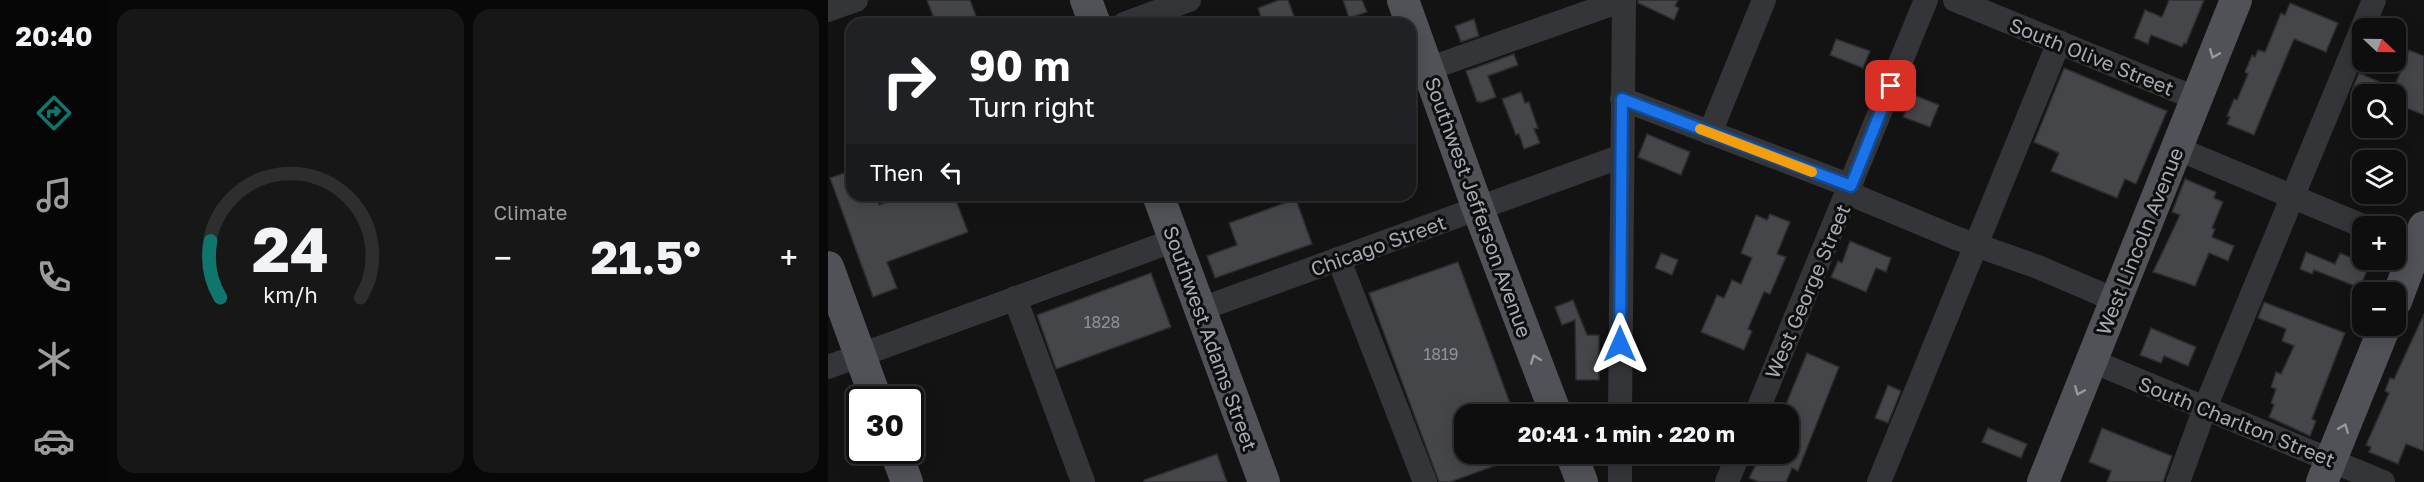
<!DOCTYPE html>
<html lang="en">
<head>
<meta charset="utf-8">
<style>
	:root { --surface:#0e0e0f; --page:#171718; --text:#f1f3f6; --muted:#9b9c9e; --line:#2e2e2f; --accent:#0f766e }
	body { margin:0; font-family:"Golos Text",sans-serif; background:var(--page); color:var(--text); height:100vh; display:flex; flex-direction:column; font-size:22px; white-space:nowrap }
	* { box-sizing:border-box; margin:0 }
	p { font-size:20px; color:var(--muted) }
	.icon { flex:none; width:33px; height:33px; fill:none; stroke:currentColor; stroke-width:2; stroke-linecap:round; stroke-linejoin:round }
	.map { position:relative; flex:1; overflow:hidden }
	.panel { display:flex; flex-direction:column; gap:9px; padding:9px; background:#080808; width:720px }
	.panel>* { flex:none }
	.hud { position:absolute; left:18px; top:18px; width:570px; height:183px; border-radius:18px; box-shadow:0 3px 15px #0003,0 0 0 2px var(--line); background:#202124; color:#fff; overflow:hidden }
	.needle { width:39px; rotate:112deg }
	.fabs { position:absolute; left:1524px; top:18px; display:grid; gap:12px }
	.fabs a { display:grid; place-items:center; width:54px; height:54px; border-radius:12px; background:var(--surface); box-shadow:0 3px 15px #0003,0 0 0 2px var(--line); font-size:30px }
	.speed { position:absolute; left:18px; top:386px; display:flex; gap:12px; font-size:30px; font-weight:700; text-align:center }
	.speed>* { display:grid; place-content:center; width:78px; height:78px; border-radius:50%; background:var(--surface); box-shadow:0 3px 15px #0003,0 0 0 2px var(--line); line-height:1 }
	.speed .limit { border:3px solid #111; border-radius:9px; background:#fff; color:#111 }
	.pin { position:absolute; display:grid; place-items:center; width:51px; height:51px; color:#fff; margin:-26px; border-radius:12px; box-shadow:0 3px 9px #0006 }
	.me { position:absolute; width:66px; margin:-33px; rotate:0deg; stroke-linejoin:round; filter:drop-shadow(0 0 4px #0008) }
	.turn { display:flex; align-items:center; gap:21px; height:126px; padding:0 24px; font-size:27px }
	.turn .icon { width:78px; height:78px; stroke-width:2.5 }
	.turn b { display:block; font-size:42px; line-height:51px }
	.then { display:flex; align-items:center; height:57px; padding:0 24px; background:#0003; gap:12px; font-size:22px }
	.big { font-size:45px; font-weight:700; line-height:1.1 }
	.panel .widget { flex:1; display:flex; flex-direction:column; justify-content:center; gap:9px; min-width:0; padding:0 21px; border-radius:18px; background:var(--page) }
	.panel .dial { align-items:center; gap:0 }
	.dial svg { height:156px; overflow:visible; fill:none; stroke:var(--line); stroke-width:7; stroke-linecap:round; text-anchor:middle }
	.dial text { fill:var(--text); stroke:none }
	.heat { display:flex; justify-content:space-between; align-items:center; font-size:33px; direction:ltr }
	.panel .tiles { flex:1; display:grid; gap:9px; grid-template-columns:repeat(2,1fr) }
	.trip { position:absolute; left:626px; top:404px; width:345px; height:60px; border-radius:18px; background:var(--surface); box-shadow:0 3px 15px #0003,0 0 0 2px var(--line); font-weight:700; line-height:60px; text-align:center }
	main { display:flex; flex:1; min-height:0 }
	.dock { display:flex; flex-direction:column; width:108px; justify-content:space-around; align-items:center; background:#060606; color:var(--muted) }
	.dock .icon { width:42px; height:42px }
	.dock .selected { color:var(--accent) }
	.dock b { font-size:27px; color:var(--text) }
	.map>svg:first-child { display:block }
</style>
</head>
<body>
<main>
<nav class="dock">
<b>20:40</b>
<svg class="icon selected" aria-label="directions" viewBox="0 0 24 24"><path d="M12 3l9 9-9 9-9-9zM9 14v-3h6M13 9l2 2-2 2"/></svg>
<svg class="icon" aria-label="music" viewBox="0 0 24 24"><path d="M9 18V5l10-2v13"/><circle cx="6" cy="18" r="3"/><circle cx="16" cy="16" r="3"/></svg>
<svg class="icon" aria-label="phone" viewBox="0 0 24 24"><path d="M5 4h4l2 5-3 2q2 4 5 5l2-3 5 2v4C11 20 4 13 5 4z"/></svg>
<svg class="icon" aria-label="climate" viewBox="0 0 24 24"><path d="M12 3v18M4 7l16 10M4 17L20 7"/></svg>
<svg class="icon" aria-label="car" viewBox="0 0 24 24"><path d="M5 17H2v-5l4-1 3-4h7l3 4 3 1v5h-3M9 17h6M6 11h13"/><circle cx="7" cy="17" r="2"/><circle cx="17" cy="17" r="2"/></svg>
</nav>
<section class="panel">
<div class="tiles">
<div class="widget dial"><svg viewBox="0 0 100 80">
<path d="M14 69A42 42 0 1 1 86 69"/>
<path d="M14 69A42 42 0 0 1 9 40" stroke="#0f766e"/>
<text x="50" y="56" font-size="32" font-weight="700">24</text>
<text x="50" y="72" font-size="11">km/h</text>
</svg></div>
<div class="widget"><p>Climate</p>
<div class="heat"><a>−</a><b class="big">21.5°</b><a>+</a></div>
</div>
</div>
</section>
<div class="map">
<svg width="1596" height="482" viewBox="0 0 1596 482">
	<rect width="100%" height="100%" fill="#131314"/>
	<!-- building -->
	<g fill="#454649" stroke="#2d2d30" stroke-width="1.5">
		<polygon points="99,0 142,0 151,24 108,24"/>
		<polygon points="451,0 460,0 469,24 435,24 430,8"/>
		<polygon points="515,0 534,0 539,12 521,18"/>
		<polygon points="810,0 850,0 847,6 851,8 846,20 810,3"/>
		<polygon points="1341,0 1376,0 1358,44 1356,43 1354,47 1323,35 1320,44 1306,38 1317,10 1334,17"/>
		<polygon points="1462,3 1510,23 1498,52 1466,39 1426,135 1399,124 1402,117 1399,116 1406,99 1409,100 1420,74 1417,72 1424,55 1427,57 1430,50 1437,52 1453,13 1457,15"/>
		<polygon points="646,19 651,36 633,42 627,26"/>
		<polygon points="1008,39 1042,51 1035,68 1002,55"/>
		<polygon points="1581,50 1596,56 1596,115 1568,104 1568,94 1544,94 1525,87 1531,73 1566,88"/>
		<polygon points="686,54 690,65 660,76 668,97 652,103 652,101 649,102 638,71"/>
		<polygon points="1236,68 1339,111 1308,184 1297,179 1289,198 1223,171 1231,153 1206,142"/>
		<polygon points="693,92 697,103 701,102 710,128 706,129 712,143 696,149 691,134 688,135 674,99"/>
		<polygon points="1081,93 1111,105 1102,127 1075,117 1079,108 1075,106"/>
		<polygon points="819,134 862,152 853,175 810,157"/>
		<polygon points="24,170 24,195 48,195 51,205 78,195 126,195 140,232 59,262 69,288 45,297 2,178"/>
		<polygon points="1357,179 1388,192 1386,198 1395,202 1384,228 1387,229 1384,237 1406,246 1400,261 1381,253 1367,286 1325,272 1352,215 1344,212"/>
		<polygon points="468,199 484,244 387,278 379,256 409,245 401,223"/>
		<polygon points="942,214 962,222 949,254 958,257 942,294 936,292 920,329 924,331 916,350 873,332 889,295 896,298 904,280 913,284 924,258 913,253 928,215 939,220"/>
		<polygon points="1022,241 1063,258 1058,272 1048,268 1038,292 1003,277 1010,261 1014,263"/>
		<polygon points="1478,252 1507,264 1512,253 1541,265 1532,288 1486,270 1484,274 1472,269"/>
		<polygon points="833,253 850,260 844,275 827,268"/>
		<polygon points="630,262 686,414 636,414 636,453 697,453 697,455 622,482 611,482 541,293"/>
		<polygon points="323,273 343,327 228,369 209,315"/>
		<polygon points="745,300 759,335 771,335 771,380 748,380 747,320 734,325 727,307"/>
		<polygon points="1436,302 1517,333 1484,419 1488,421 1482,436 1441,417 1446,405 1443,403 1448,389 1443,387 1448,372 1453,374 1466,346 1454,341 1458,329 1430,318"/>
		<polygon points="1596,314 1596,451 1578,444 1570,464 1541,452 1543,447 1538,445 1561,393 1557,391 1562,378 1566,379"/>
		<polygon points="1323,328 1368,347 1360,366 1336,356 1333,363 1312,355"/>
		<polygon points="979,353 1011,367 970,471 964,468 958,482 931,482 921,478 934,453 960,453 960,414 954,414"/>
		<polygon points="1060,385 1073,391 1060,423 1047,418"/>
		<polygon points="1160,428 1199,444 1193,458 1154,442"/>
		<polygon points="1274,428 1344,456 1335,482 1279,482 1283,471 1261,462"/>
		<polygon points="389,454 399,482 316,482 316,480"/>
	</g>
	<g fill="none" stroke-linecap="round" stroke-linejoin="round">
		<!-- minor -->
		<g stroke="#343538" stroke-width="24">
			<polyline points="1127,0 1367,98"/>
			<polyline points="0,10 28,0"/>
			<polyline points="296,24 361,0"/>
			<polyline points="600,69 778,6 796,3"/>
			<polyline points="794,99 1023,186"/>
			<polyline points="882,133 936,0"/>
			<polyline points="1348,148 1535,226"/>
			<polyline points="1020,193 1128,238 1210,267 1287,300"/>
			<polyline points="1568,240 1596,252"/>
			<polyline points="511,260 597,482"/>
			<polyline points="187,298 255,482"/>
			<polyline points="373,309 794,156"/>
			<polyline points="1264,361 1555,482"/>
			<polyline points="0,367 347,240"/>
			<polyline points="792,414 796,0"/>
			<polyline points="928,414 1098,0"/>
			<polyline points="792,482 792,453"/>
			<polyline points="899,482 911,453"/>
			<polyline points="1051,482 1231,42"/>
			<polyline points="1350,482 1377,408 1546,0"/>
		</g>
		<!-- major -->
		<g stroke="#505257" stroke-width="32">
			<polyline points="258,0 267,24"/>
			<polyline points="575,0 650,209 728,414"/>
			<polyline points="330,195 436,482"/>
			<polyline points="0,267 48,399"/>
			<polyline points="1568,301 1596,227"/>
			<polyline points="67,450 79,482"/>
			<polyline points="743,453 754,482"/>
			<polyline points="1215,482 1408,0"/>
			<polyline points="1494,482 1557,326"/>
		</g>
	</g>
	<!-- one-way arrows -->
	<defs><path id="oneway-chevron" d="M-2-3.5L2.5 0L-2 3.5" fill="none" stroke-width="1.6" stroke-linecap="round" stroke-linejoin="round" transform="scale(1.5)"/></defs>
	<g stroke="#9599a1">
		<use href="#oneway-chevron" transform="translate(1386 54) rotate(112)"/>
		<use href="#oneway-chevron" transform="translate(707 359) rotate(-111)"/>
		<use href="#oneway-chevron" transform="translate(1251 391) rotate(112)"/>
		<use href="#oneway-chevron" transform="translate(1516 428) rotate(-68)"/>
	</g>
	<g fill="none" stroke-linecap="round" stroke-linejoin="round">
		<!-- route casing -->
		<g stroke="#114b97" stroke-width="15">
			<polyline id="route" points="792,344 794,99 1023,186 1063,86"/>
		</g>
		<!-- route -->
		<use href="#route" stroke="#1a73e8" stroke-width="10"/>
		<!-- slow -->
		<polyline stroke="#f59e0b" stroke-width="10" points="872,129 984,172"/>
	</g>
	<g text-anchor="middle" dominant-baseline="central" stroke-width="6" stroke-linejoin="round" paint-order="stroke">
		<!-- number labels -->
		<g font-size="16" fill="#8e9298">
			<text x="274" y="322">1828</text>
			<text x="613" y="354">1819</text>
		</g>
		<!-- street labels -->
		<g font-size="20" fill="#a6abb3" stroke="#0e0e0f">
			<text transform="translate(1264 56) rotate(22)">South Olive Street</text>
			<text transform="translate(651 207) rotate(70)">Southwest Jefferson Avenue</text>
			<text transform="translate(1311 241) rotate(-68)">West Lincoln Avenue</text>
			<text transform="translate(550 245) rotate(-20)">Chicago Street</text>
			<text transform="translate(979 291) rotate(-67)">West George Street</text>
			<text transform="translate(383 338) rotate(70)">Southwest Adams Street</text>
			<text transform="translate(1409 421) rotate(22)">South Charlton Street</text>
		</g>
	</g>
</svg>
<div class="fabs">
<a><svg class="needle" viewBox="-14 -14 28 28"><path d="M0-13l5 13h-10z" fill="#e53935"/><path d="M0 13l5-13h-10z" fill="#9b9c9e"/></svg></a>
<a><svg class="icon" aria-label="search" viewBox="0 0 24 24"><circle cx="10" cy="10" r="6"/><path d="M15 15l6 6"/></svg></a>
<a><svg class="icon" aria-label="layers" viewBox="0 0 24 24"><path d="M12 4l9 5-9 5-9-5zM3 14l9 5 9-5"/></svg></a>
<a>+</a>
<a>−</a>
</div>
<div class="speed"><div class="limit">30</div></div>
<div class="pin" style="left:1063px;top:86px;background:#d93025"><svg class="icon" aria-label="arrive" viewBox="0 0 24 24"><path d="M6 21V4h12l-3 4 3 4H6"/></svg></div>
<svg class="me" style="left:792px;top:344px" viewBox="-20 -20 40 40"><path d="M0-17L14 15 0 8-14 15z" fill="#1a73e8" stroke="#fff" stroke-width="4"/></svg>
<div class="trip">20:41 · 1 min · 220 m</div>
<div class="hud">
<div class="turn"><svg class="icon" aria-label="right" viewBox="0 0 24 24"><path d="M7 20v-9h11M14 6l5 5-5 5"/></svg><div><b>90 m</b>Turn right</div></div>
<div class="then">Then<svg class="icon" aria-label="left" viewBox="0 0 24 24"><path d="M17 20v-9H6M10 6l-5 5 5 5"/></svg></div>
</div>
</div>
</main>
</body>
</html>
